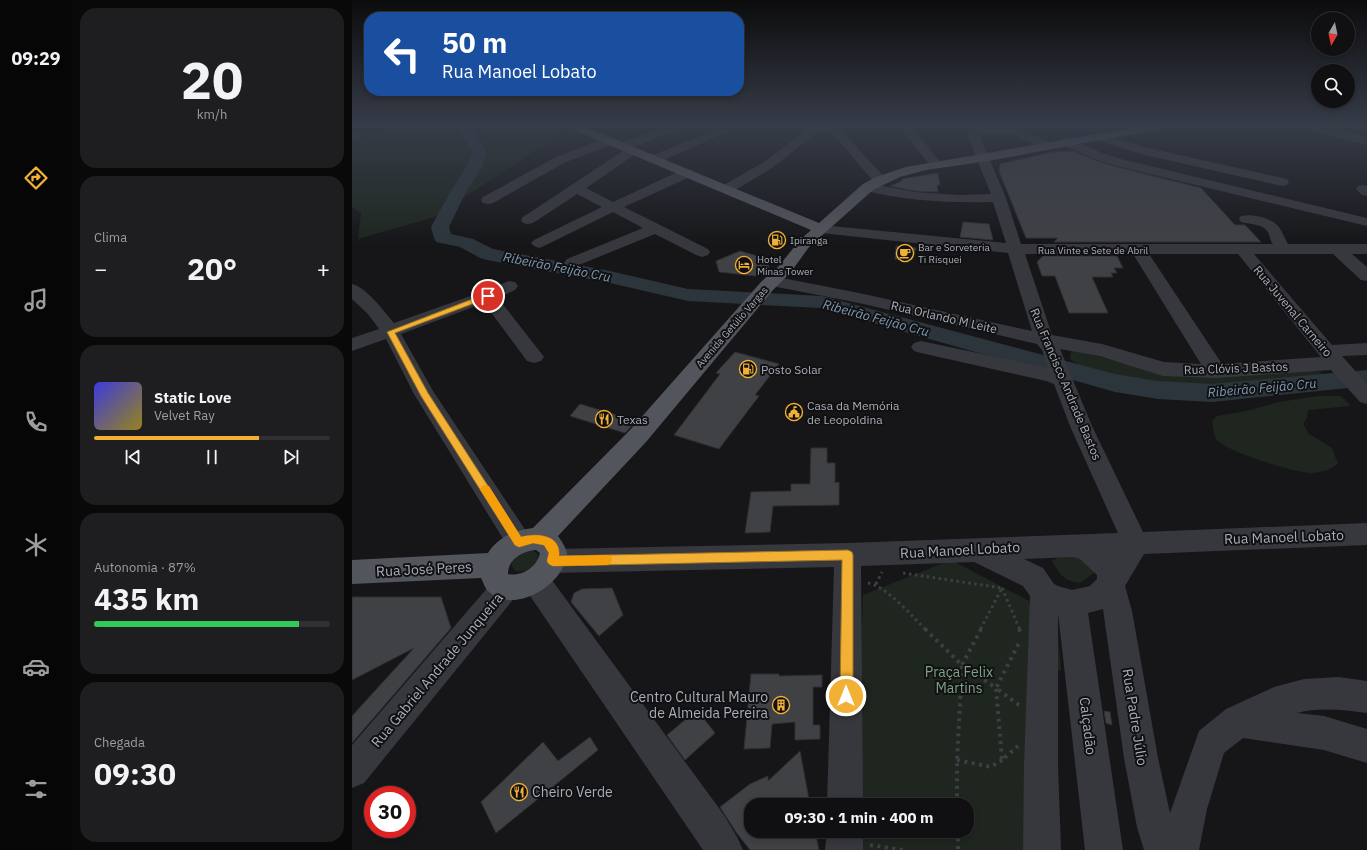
<!DOCTYPE html>
<html lang="pt">
<head>
<meta charset="utf-8">
<style>
	:root { --surface:#101012; --page:#1e1e20; --text:#f1f3f6; --muted:#9c9d9f; --line:#303032; --accent:#f2b134 }
	body { margin:0; font-family:"IBM Plex Sans",sans-serif; background:var(--page); color:var(--text); height:100vh; display:flex; flex-direction:column; font-size:15px; white-space:nowrap }
	* { box-sizing:border-box; margin:0 }
	p { font-size:13px; color:var(--muted) }
	.icon { flex:none; width:22px; height:22px; fill:none; stroke:currentColor; stroke-width:2; stroke-linecap:round; stroke-linejoin:round }
	.map { position:relative; flex:1; overflow:hidden }
	.details { display:flex; flex-direction:column; gap:8px; padding:8px; background:#09090a; width:280px }
	.details>* { flex:none }
	.banner { position:absolute; left:12px; top:12px; width:380px; height:84px; border-radius:16px; box-shadow:0 2px 6px #0003,0 0 0 1px var(--line); background:#1a4fa0; color:#fff; overflow:hidden }
	.needle { width:26px; rotate:189deg }
	.controls { position:absolute; left:959px; top:12px; display:grid; gap:8px }
	.controls a { display:grid; place-items:center; width:44px; height:44px; border-radius:50%; background:var(--surface); box-shadow:0 2px 6px #0003,0 0 0 1px var(--line); font-size:20px }
	.speed { position:absolute; left:12px; top:786px; display:flex; gap:8px; font-size:20px; font-weight:700; text-align:center }
	.speed>* { display:grid; place-content:center; width:52px; height:52px; border-radius:50%; background:var(--surface); box-shadow:0 2px 6px #0003,0 0 0 1px var(--line); line-height:1 }
	.speed .limit { border:6px solid #d22; background:#fff; color:#111 }
	.pin { position:absolute; display:grid; place-items:center; width:34px; height:34px; color:#fff; margin:-17px; border:2px solid #fff; border-radius:50%; box-shadow:0 1px 4px #0007 }
	.me { position:absolute; width:44px; margin:-22px; rotate:0deg; stroke-linejoin:round; filter:drop-shadow(0 0 3px #0008) }
	.turn { display:flex; align-items:center; gap:14px; height:84px; padding:0 12px; font-size:18px }
	.turn .icon { width:52px; height:52px; stroke-width:2.5 }
	.turn b { display:block; font-size:28px; line-height:34px }
	.big { font-size:30px; font-weight:700; line-height:1.1 }
	.details .widget { flex:1; display:flex; flex-direction:column; justify-content:center; gap:6px; min-width:0; padding:0 14px; border-radius:16px; background:var(--page) }
	.details .dial { align-items:center; gap:0 }
	.dial b { font-size:52px; line-height:1 }
	.song { display:flex; align-items:center; gap:12px }
	.cover { width:48px; height:48px; border-radius:6px; background:linear-gradient(135deg,hsl(240 70% 55%),hsl(50 70% 35%)) }
	.played { height:4px; border-radius:2px; background:linear-gradient(90deg,var(--accent) 70%,var(--line) 70%) }
	.keys { display:flex; justify-content:space-around; direction:ltr }
	.heat { display:flex; justify-content:space-between; align-items:center; font-size:22px; direction:ltr }
	.charge { height:6px; border-radius:3px; background:linear-gradient(90deg,#34c759 87%,var(--line) 0) }
	.trip { position:absolute; left:392px; top:798px; width:230px; height:40px; border-radius:16px; background:var(--surface); box-shadow:0 2px 6px #0003,0 0 0 1px var(--line); font-weight:700; line-height:40px; text-align:center }
	main { display:flex; flex:1; min-height:0 }
	.tab-bar { display:flex; flex-direction:column; width:72px; justify-content:space-around; align-items:center; background:#060607; color:var(--muted) }
	.tab-bar .icon { width:28px; height:28px }
	.tab-bar .selected { color:var(--accent) }
	.tab-bar b { font-size:18px; color:var(--text) }
	.map>svg:first-child { display:block }
</style>
</head>
<body>
<main>
<nav class="tab-bar">
<b>09:29</b>
<svg class="icon selected" aria-label="directions" viewBox="0 0 24 24"><path d="M12 3l9 9-9 9-9-9zM9 14v-3h6M13 9l2 2-2 2"/></svg>
<svg class="icon" aria-label="music" viewBox="0 0 24 24"><path d="M9 18V5l10-2v13"/><circle cx="6" cy="18" r="3"/><circle cx="16" cy="16" r="3"/></svg>
<svg class="icon" aria-label="phone" viewBox="0 0 24 24"><path d="M5 4h4l2 5-3 2q2 4 5 5l2-3 5 2v4C11 20 4 13 5 4z"/></svg>
<svg class="icon" aria-label="climate" viewBox="0 0 24 24"><path d="M12 3v18M4 7l16 10M4 17L20 7"/></svg>
<svg class="icon" aria-label="car" viewBox="0 0 24 24"><path d="M5 17H2v-5l4-1 3-4h7l3 4 3 1v5h-3M9 17h6M6 11h13"/><circle cx="7" cy="17" r="2"/><circle cx="17" cy="17" r="2"/></svg>
<svg class="icon" aria-label="filters" viewBox="0 0 24 24"><path d="M4 7h16M4 17h16"/><circle cx="9" cy="7" r="2"/><circle cx="15" cy="17" r="2"/></svg>
</nav>
<section class="details">
<div class="widget dial"><b>20</b><p>km/h</p></div>
<div class="widget"><p>Clima</p>
<div class="heat"><a>−</a><b class="big">20°</b><a>+</a></div>
</div>
<div class="widget">
<div class="song"><i class="cover"></i><div><b>Static Love</b><p>Velvet Ray</p></div></div>
<div class="played"></div>
<div class="keys"><svg class="icon" aria-label="previous" viewBox="0 0 24 24"><path d="M18 5L8 12l10 7zM5 5v14"/></svg><svg class="icon" aria-label="pause" viewBox="0 0 24 24"><path d="M8 5v14M16 5v14"/></svg><svg class="icon" aria-label="next" viewBox="0 0 24 24"><path d="M6 5l10 7-10 7zM19 5v14"/></svg></div>
</div>
<div class="widget"><p>Autonomia · 87%</p><b class="big">435 km</b><div class="charge"></div></div>
<div class="widget"><p>Chegada</p><b class="big">09:30</b></div>
</section>
<div class="map">
<svg width="1015" height="850" viewBox="0 0 1015 850">
	<rect width="100%" height="100%" fill="#161618"/>
	<!-- green -->
	<g fill="#1e261f">
		<polygon points="38,126 211,126 221,132 201,139 91,211 86,216 6,239 9,213 0,207 0,142"/>
		<polygon points="719,351 731,352 770,363 964,370 976,376 975,379 887,386 860,390 808,387 777,383 749,376 734,370 718,359"/>
		<path d="M966,396H989L999,406L956,410L955,418L951,424L957,434L980,448L986,464C978,470 970,472 960,473C946,474 872,451 864,439C862,435 861,426 860,421L865,416L894,411L927,402Z"/>
		<path d="M722,548L770,553L728,583C711,581 708,574 700,561Z"/>
		<path d="M179,550L185,553C189,565 172,576 162,570C154,558 170,553 179,550Z"/>
		<polygon points="599,560 700,613 705,626 709,670 705,671 706,682 683,850 501,850 502,831 615,831 615,805 503,805 511,595"/>
	</g>
	<g fill="none" stroke-linecap="round" stroke-linejoin="round">
		<!-- river -->
		<polygon fill="#2c353c" fill-rule="evenodd" points="99,126 115,126 119,128 134,151 131,166 114,192 97,227 99,234 121,239 141,249 258,271 336,289 470,296 763,374 806,381 860,384 1015,370 1015,386 860,402 806,399 763,392 469,308 336,301 258,283 135,260 128,258 108,247 84,242 82,238 79,227 98,192 115,166 120,151 109,134"/>
	</g>
	<!-- building -->
	<g fill="#404145" stroke="#303034">
		<polygon points="722,151 742,160 765,167 849,188 883,225 893,225 909,242 702,242 706,238 674,238 647,171 648,164 701,152"/>
		<polygon points="586,173 588,185 585,185 586,192 562,191 538,186 550,181 550,179"/>
		<polygon points="611,222 637,224 641,240 608,237"/>
		<polygon points="544,246 564,248 560,260 543,259"/>
		<polygon points="388,251 409,257 414,256 418,272 404,276 367,272 364,261"/>
		<polygon points="691,256 765,256 771,268 762,268 765,273 759,273 761,277 740,277 756,313 717,313 703,276 690,276 685,262"/>
		<polygon points="383,352 427,364 403,395 407,396 367,449 322,435 368,374 364,373"/>
		<polygon points="228,404 284,421 273,433 218,416"/>
		<polygon points="459,448 475,448 475,463 483,463 483,483 487,482 487,505 421,506 418,532 393,533 399,492 439,491 439,484 458,484"/>
		<polygon points="260,588 271,615 247,636 219,602 222,593 230,589"/>
		<polygon points="0,597 89,597 99,628 0,743 0,716 62,648 0,680"/>
		<polygon points="399,674 427,674 427,676 470,675 470,687 461,687 461,725 468,725 468,739 443,740 443,722 420,724 418,748 392,749"/>
		<polygon points="345,710 363,733 333,760 315,735"/>
		<polygon points="752,711 758,712 760,725 754,723"/>
		<polygon points="238,737 246,750 144,833 129,802 191,742 206,761"/>
		<polygon points="448,751 458,805 399,805 399,831 463,831 467,850 398,850 384,832 368,807 398,784 416,776 416,781"/>
	</g>
	<g fill="none" stroke-linecap="round" stroke-linejoin="round">
		<!-- path-far1 -->
		<g stroke="#3d3f44" stroke-width="3" stroke-dasharray="2.5 3.5" stroke-linecap="butt">
			<polyline points="551,573 650,588 628,630"/>
			<path d="M516,583C533,585 561,617 574,630"/>
			<polyline points="524,584 530,572"/>
			<polyline points="650,588 668,630"/>
		</g>
		<!-- path -->
		<g stroke="#3d3f44" stroke-width="4" stroke-dasharray="3 4.5" stroke-linecap="butt">
			<polyline points="573,629 610,665 605,760 605,805"/>
			<polyline points="629,629 610,665 644,688 650,760 666,746"/>
			<polyline points="667,629 669,633"/>
			<polyline points="667,705 644,688 668,641"/>
			<polyline points="605,760 639,767 650,760"/>
			<polyline points="606,831 606,850"/>
			<polyline points="518,845 551,850"/>
		</g>
		<!-- minor -->
		<g fill="#37383d" fill-rule="evenodd">
			<polygon points="317,126 333,126 331,128 282,147 287,150 285,153 234,188 261,202 330,170 340,170 341,173 340,176 272,207 356,249 358,252 356,255 350,257 344,255 303,234 227,265 221,267 215,265 213,262 215,259 291,228 261,212 192,246 187,248 182,246 179,243 182,240 250,207 225,194 181,223 176,224 171,223 169,220 171,217 274,149 268,149 266,146 268,143"/>
			<polygon points="372,126 473,126 489,130 535,180 533,183 523,183 481,134 467,131 420,168 380,192 370,192 368,189 370,186 412,162 454,130 383,129 307,162 299,162 297,159 299,156"/>
			<polygon points="547,126 559,126 588,162 590,165 588,168 580,168"/>
			<polygon points="953,126 970,126 1015,137 1015,145 976,135 955,128"/>
			<path d="M627,128C648,126 669,128 688,138C693,140 698,142 701,146L699,149H691L663,135H627L654,198L669,244H921C918,241 918,236 916,232C911,224 897,224 889,222L887,219L889,216C900,213 920,218 927,227C931,233 933,239 936,244H1015V254H1000L1015,267V281L1009,280L981,254H902L980,345L1015,343V355L990,356L1015,384V404L1008,402L979,370L864,378L811,376L747,356L708,349L740,426L791,532L1015,523V545L792,554L773,586L780,611L806,758L818,813L847,731L874,709L922,687L952,679L987,677L1015,681V713C992,710 968,707 945,713L972,716L1015,729V763L972,750L891,738L872,753L855,809L847,850H792L785,827L772,758L751,609L736,613L771,850H733L706,613V766L709,850H671L672,766L678,596L671,586L622,562L509,566L511,805H475L482,567L201,573L192,569L188,561L192,553L201,549L496,543L766,533L718,426L702,384L694,381L569,353L562,351L559,347L562,343L569,341L696,368L690,350L685,344L507,303L420,286L414,285L412,281L414,277L420,276L507,293L680,331L656,253L469,233L464,232L462,229L464,226L469,225L654,243L641,202C597,203 554,201 511,190L509,187L511,184L516,183L562,192L608,195L639,194L615,134L619,130ZM673,254H781L849,364L812,362L750,344L700,335ZM797,254H886L969,357L870,364ZM722,557L728,559L745,575V579L738,586L720,590L706,586L702,584L691,568L672,559Z"/>
			<polygon points="5,132 9,133 11,135 9,137 0,141 0,133"/>
			<polygon points="746,133 792,147 935,179 937,182 935,185 930,186 789,154 742,139 740,137 742,135"/>
			<polygon points="257,137 261,138 263,141 261,144 212,163 141,203 136,204 131,203 129,200 131,197 204,157"/>
			<polygon points="716,138 750,153 773,160 1015,218 1015,226 765,166 742,159 712,145 710,142 712,139"/>
			<polygon points="1011,185 1015,186 1015,196 1010,195 1004,189 1006,186"/>
			<path d="M157,281L163,282L166,286L163,290L146,298L189,353L192,357L189,361L182,363L175,361L132,303L49,334L81,391L176,534L180,542L176,550L167,553L158,550L62,394L34,339L0,351V338L27,329L16,314L0,299V284C15,288 32,311 42,323L130,292Z"/>
			<polygon points="184,568 194,572 372,815 385,837 391,850 351,850 174,590 170,581 174,572"/>
			<polygon points="154,574 164,578 168,587 164,596 12,783 0,788 0,745 144,578"/>
			<polygon points="475,831 511,831 511,850 473,850"/>
		</g>
		<!-- major -->
		<path fill="#53555c" fill-rule="evenodd" d="M215,126H231L467,223L511,184L524,177L554,167L792,126H821L819,128L815,129L748,140L636,161L574,170L548,177L521,190L457,247L439,272L421,290L294,442L206,536C209,540 214,548 215,553C215,557 213,563 211,567C200,591 159,613 136,591C133,588 131,582 129,578L0,584V560L136,553C146,537 163,530 181,528L278,430L409,282L427,266L447,241L459,230L217,128ZM184,550L188,553C185,567 170,577 156,574C156,559 171,551 184,550Z"/>
	</g>
	<!-- sky -->
	<linearGradient id="sky" x2="0" y2="1"><stop stop-color="#0c0c0d"/><stop offset="0.51" stop-color="#363c48"/><stop offset="1" stop-color="#363c48" stop-opacity="0"/></linearGradient>
	<rect width="1015" height="245" fill="url(#sky)"/>
	<!-- route -->
	<path fill="#f2b134" stroke="#9d7322" d="M136,293L140,296L139,297L43,333L76,393L169,537C184,533 209,534 207,556L496,550L500,552L501,555V696L499,700L494,702L490,700L488,696L490,560L201,566L197,564L195,561L197,553L192,545L181,543L167,547L163,545L69,396L35,332Z"/>
	<!-- slow -->
	<path fill="#f59e0b" d="M133,485L137,486L169,537C184,533 209,534 207,556L255,555L259,556L260,560L259,563L255,565L201,566L197,564L195,561L197,553L192,545L181,543L167,547L163,545L128,489L130,486Z"/>
	<!-- icons -->
	<defs>
		<g id="fuel-ring" transform="scale(0.9)"><circle r="9.5" fill="#111113" stroke="#f2b134" stroke-width="1.5"/><path d="M-5.5-6h7V0h2V4h1.3V-2.5L3-4.5l.8-.8L6-3V5H2.5V1h-1V6h-7ZM-4.2-4.7v3.2H.2V-4.7Z" fill="#f2b134"/></g>
		<g id="cafe-ring" transform="scale(0.9)"><circle r="9.5" fill="#111113" stroke="#f2b134" stroke-width="1.5"/><path d="M-5.5-4.5H6V0H3Q3 3.5 0 3.5H-2.5Q-5.5 3.5-5.5 0ZM3-3.2v2h1.7v-2ZM-6 4.5H4V6H-6Z" fill="#f2b134"/></g>
		<g id="hotel-ring" transform="scale(0.9)"><circle r="9.5" fill="#111113" stroke="#f2b134" stroke-width="1.5"/><path d="M-6-4.5h1.5V1H6V5H4.5V3h-9V5H-6ZM-4 0a1.8 1.8 0 1 1 3.6 0ZM.5 0V-2.5h3Q6-2.5 6 0Z" fill="#f2b134"/></g>
		<g id="civic-ring" transform="scale(0.9)"><circle r="9.5" fill="#111113" stroke="#f2b134" stroke-width="1.5"/><path d="M-.6-6.5H3V-4.5H.6V-3L4-1V1h2V6H-6V1h2V-1L-.6-3ZM-1.2 2.5V6h2.4V2.5Z" fill="#f2b134"/></g>
		<g id="restaurant-ring" transform="scale(0.9)"><circle r="9.5" fill="#111113" stroke="#f2b134" stroke-width="1.5"/><path d="M-5-6h1v4h1v-4h1v4h1v-4h1v5L-1.5 .5V6h-2V.5L-5-1ZM5-6V6H3V1.5H1.5Q1.5-4 5-6Z" fill="#f2b134"/></g>
		<g id="building-ring" transform="scale(0.9)"><circle r="9.5" fill="#111113" stroke="#f2b134" stroke-width="1.5"/><path d="M-4-6H4V6H1V3H-1V6H-4ZM-2.5-4.3h1.7v1.8h-1.7ZM.8-4.3h1.7v1.8H.8ZM-2.5-1h1.7V.8h-1.7ZM.8-1h1.7V.8H.8Z" fill="#f2b134"/></g>
	</defs>
	<g fill-rule="evenodd">
		<use href="#fuel-ring" x="425" y="240"/>
		<use href="#cafe-ring" x="553" y="253"/>
		<use href="#hotel-ring" x="392" y="265"/>
		<use href="#fuel-ring" x="396" y="369"/>
		<use href="#civic-ring" x="442" y="412"/>
		<use href="#restaurant-ring" x="252" y="419"/>
		<use href="#building-ring" x="429" y="705"/>
		<use href="#restaurant-ring" x="167" y="792"/>
	</g>
	<g text-anchor="middle" dominant-baseline="central" stroke-width="4" stroke-linejoin="round" paint-order="stroke">
		<!-- far-poi labels -->
		<g font-size="10" fill="#a8adb8" stroke="#111113" text-anchor="start">
			<text x="438" y="240">Ipiranga</text>
			<text x="566" y="247">Bar e Sorveteria<tspan x="566" dy="12">Ti Risquei</tspan></text>
			<text x="405" y="259">Hotel<tspan x="405" dy="12">Minas Tower</tspan></text>
		</g>
		<!-- far-street labels -->
		<g font-size="10" fill="#a8adb8" stroke="#111113">
			<text x="741" y="250">Rua Vinte e Sete de Abril</text>
			<text transform="translate(380 327) rotate(-49)">Avenida Getúlio Vargas</text>
		</g>
		<!-- street labels -->
		<g font-size="12" fill="#a8adb8" stroke="#111113">
			<text transform="translate(941 311) rotate(50)">Rua Juvenal Carneiro</text>
			<text transform="translate(592 317) rotate(13)">Rua Orlando M Leite</text>
			<text transform="translate(884 368) rotate(-2)">Rua Clóvis J Bastos</text>
			<text transform="translate(714 384) rotate(67)">Rua Francisco Andrade Bastos</text>
		</g>
		<!-- poi labels -->
		<g font-size="12" fill="#a8adb8" stroke="#111113" text-anchor="start">
			<text x="409" y="369">Posto Solar</text>
			<text x="455" y="405">Casa da Memória<tspan x="455" dy="14">de Leopoldina</tspan></text>
			<text x="265" y="419">Texas</text>
		</g>
		<!-- water labels -->
		<g font-size="13" font-style="italic" fill="#7f9bb3" stroke="#111113">
			<text transform="translate(205 267) rotate(11)">Ribeirão Feijão Cru</text>
			<text transform="translate(524 318) rotate(15)">Ribeirão Feijão Cru</text>
			<text transform="translate(910 388) rotate(-5)">Ribeirão Feijão Cru</text>
		</g>
		<!-- near-street labels -->
		<g font-size="14" fill="#a8adb8" stroke="#111113">
			<text transform="translate(932 537) rotate(-2)">Rua Manoel Lobato</text>
			<text transform="translate(608 550) rotate(-3)">Rua Manoel Lobato</text>
			<text transform="translate(72 569) rotate(-3)">Rua José Peres</text>
			<text transform="translate(85 670) rotate(-50)">Rua Gabriel Andrade Junqueira</text>
			<text transform="translate(783 717) rotate(81)">Rua Padre Júlio</text>
			<text transform="translate(736 726) rotate(83)">Calçadão</text>
		</g>
		<!-- near-park labels -->
		<g font-size="14" fill="#7fa381" stroke="#111113">
			<text x="607" y="672">Praça Felix<tspan x="607" dy="16">Martins</tspan></text>
		</g>
		<!-- near-poi labels -->
		<g font-size="14" fill="#a8adb8" stroke="#111113" text-anchor="end">
			<text x="416" y="697">Centro Cultural Mauro<tspan x="416" dy="16">de Almeida Pereira</tspan></text>
			<text x="180" y="792" text-anchor="start">Cheiro Verde</text>
		</g>
	</g>
</svg>
<div class="controls">
<a><svg class="needle" viewBox="-14 -14 28 28"><path d="M0-13l5 13h-10z" fill="#e53935"/><path d="M0 13l5-13h-10z" fill="#9c9d9f"/></svg></a>
<a><svg class="icon" aria-label="search" viewBox="0 0 24 24"><circle cx="10" cy="10" r="6"/><path d="M15 15l6 6"/></svg></a>
</div>
<div class="speed"><div class="limit">30</div></div>
<div class="pin" style="left:136px;top:296px;background:#d93025"><svg class="icon" aria-label="arrive" viewBox="0 0 24 24"><path d="M6 21V4h12l-3 4 3 4H6"/></svg></div>
<svg class="me" style="left:494px;top:696px" viewBox="-20 -20 40 40"><circle r="17" fill="#f2b134" stroke="#fff" stroke-width="3"/><path d="M0-11L8 9 0 5-8 9z" fill="#fff"/></svg>
<div class="trip">09:30 · 1 min · 400 m</div>
<div class="banner">
<div class="turn"><svg class="icon" aria-label="left" viewBox="0 0 24 24"><path d="M17 20v-9H6M10 6l-5 5 5 5"/></svg><div><b>50 m</b>Rua Manoel Lobato</div></div>
</div>
</div>
</main>
</body>
</html>
